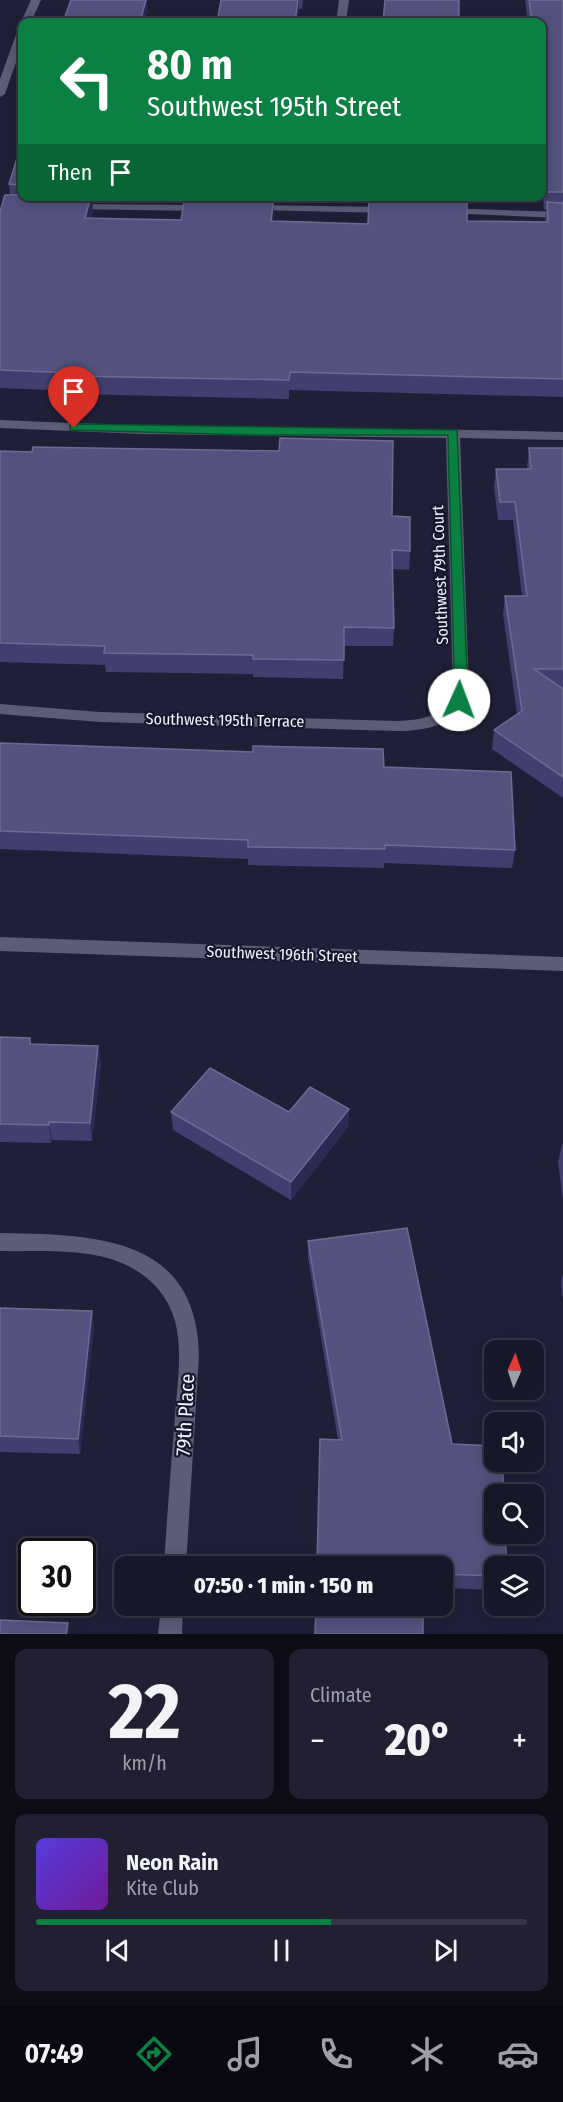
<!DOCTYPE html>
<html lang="en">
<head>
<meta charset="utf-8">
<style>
	:root { --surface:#17172a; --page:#202032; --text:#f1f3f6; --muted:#9e9fa8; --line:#363647; --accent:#0b8043 }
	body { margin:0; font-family:"Fira Sans Condensed",sans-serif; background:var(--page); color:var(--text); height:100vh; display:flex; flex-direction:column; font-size:22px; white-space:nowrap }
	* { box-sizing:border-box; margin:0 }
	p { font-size:20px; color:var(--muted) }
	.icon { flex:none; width:33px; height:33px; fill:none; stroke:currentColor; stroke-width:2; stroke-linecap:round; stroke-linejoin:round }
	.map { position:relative; height:1634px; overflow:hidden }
	.details { display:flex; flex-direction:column; gap:15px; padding:15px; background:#0d0d17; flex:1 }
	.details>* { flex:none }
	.guide { position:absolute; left:18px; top:18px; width:528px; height:183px; border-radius:12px; box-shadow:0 3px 15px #0003,0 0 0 2px var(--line); background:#0b8043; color:#fff; overflow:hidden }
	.needle { width:39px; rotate:3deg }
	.fabs { position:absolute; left:484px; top:1340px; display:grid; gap:12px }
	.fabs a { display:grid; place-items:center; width:60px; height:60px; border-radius:12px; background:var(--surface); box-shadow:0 3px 15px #0003,0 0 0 2px var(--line); font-size:30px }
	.speed { position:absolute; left:18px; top:1538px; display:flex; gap:12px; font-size:30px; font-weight:700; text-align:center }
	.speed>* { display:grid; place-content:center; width:78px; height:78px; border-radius:50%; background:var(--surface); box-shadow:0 3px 15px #0003,0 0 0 2px var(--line); line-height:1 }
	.speed .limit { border:3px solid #111; border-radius:9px; background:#fff; color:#111 }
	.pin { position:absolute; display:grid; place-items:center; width:51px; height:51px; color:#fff; margin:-62px -26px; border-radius:50% 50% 50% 0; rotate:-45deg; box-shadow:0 0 6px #0007 }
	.pin .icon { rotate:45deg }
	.me { position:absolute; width:66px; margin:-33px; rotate:2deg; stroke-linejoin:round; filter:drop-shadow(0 0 4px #0008) }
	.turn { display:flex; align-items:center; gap:21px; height:126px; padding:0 30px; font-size:27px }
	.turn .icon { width:78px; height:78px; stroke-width:2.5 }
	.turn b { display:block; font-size:42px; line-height:51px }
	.then { display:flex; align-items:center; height:57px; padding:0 30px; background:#0003; gap:12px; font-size:22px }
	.big { font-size:45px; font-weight:800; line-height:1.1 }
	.details .tile { flex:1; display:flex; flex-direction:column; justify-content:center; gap:9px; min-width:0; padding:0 21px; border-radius:12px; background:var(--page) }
	.details .dial { align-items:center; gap:0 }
	.dial b { font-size:78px; line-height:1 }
	.song { display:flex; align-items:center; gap:18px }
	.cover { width:72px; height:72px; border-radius:9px; background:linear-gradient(135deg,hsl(250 70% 55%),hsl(280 70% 35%)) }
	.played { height:6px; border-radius:3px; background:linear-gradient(90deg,var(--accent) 60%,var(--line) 60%) }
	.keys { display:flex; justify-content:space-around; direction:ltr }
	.heat { display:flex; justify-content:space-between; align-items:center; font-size:33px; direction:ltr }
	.details .tiles { flex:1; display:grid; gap:15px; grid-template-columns:1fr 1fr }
	.tile:last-child { grid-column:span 2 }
	.trip { position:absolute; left:114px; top:1556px; width:339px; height:60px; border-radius:12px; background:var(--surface); box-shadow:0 3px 15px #0003,0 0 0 2px var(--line); font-weight:800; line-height:60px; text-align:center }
	.tab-bar { display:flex; height:96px; justify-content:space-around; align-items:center; background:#090911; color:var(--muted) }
	.tab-bar .icon { width:42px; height:42px }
	.tab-bar .on { color:var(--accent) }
	.tab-bar b { font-size:27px; color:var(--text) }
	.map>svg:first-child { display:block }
</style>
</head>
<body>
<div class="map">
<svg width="563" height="1634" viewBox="0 0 563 1634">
	<rect width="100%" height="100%" fill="#1f1f38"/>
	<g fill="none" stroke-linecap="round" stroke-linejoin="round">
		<!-- minor -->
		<g fill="#5b5c75" fill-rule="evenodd">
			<polygon points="31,0 41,0 31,22 22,24 21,22"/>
			<polygon points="339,0 349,0 346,22 336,22"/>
			<polygon points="22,29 22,45 5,94 0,97 0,79 17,32"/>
			<polygon points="70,204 206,205 212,208 206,211 66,209 66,205"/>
			<polygon points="253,205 389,207 395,210 389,213 249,210 247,208"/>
			<polygon points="445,208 563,212 563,218 441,213 441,209"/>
			<path d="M0,420C188,429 376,427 563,432V440L460,438L469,689C461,724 429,731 397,731L100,722L0,714V704L100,712L397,721C422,720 447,717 453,689L446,438L141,434L0,428Z"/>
			<path d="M0,1233C93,1235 196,1234 199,1355L186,1566H164C167,1516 171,1466 175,1416C177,1386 183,1351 175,1321C168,1297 152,1278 130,1267C93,1247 41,1252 0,1251Z"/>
			<polygon points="161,1605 183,1605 182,1634 158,1634"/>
		</g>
		<!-- tertiary -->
		<polygon fill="#5b5c75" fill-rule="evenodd" points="0,937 563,957 563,971 0,951"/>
	</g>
	<!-- wall -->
	<g fill="#403f6f">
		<polygon points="221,0 303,0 302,9 299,9 297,22 217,22"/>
		<polygon points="525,0 563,0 563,397 289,390 289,399 74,394 74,391 0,388 0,211 10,195 9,184 22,142 22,196 98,196 96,202 92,202 93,213 91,218 181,220 185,196 276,196 275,203 274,203 273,221 368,224 369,196 466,196 467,221 545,222 546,209 544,209 542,183 542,22 528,22"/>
		<polygon points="529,448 563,448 563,688 562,688 563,689 563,798 492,749 494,730 517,714 503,614 505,596 522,596 513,520 498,520 494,487 496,469 527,469"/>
		<polygon points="0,451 392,516 410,551 409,570 392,569 394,628 393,646 344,646 343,679 253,677 253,674 106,672 105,665 0,662"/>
		<polygon points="0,743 384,767 515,850 512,868 384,863 384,868 248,865 248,859 0,849"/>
		<polygon points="0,1037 30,1038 31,1044 98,1046 101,1064 92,1141 52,1140 51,1143 0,1142"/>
		<polygon points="349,1109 348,1127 291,1200 173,1130 171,1112 289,1112"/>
		<polygon points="562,1144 563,1144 563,1200 558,1162"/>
		<polygon points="308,1241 452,1444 495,1566 495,1590 442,1588 442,1566 338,1440 308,1258"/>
		<polygon points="563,1273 563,1300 561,1282"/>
		<polygon points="0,1308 94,1328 80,1454 0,1452"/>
	</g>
	<!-- shaded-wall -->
	<g fill="#2b2a52">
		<polygon points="146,0 147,0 147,12 145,22 140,22"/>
		<polygon points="298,0 299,0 299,9 297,22 295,22"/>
		<polygon points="92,196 93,213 86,235 85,218"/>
		<polygon points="274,197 274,214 271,238 271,221"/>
		<polygon points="98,1046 101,1064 92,1141 90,1123"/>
		<polygon points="349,1109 348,1127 291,1200 291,1182"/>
		<polygon points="49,1122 52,1140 51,1143 49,1125"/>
		<polygon points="92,1311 94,1328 80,1454 78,1439"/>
		<polygon points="68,1623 70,1634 66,1634"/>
	</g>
	<!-- building -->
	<g fill="#53527e" stroke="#6c6b92" stroke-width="1.5">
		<polygon points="71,0 146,0 140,22 63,22"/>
		<polygon points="221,0 298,0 295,22 217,22"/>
		<polygon points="385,0 459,0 459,22 383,22"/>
		<polygon points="529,0 563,0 563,192 546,192 542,144 542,131 545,131 542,105 542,22 532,22"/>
		<polygon points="22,142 22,185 9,184"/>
		<polygon points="5,195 22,195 22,196 91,196 85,218 181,220 185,196 274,197 271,221 368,224 369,198 467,200 467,221 548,222 547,202 563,203 563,379 290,372 289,380 72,376 73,373 0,370 0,211"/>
		<polygon points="280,438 393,441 392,516 410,517 410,551 392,550 394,628 344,627 344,660 253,659 253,655 104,653 105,646 0,643 0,451 32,452 33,447 279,451"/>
		<polygon points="529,448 563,448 563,669 534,669 563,689 563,777 494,730 522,711 505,596 527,596 515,502 500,502 496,469 531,469"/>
		<polygon points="0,743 253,752 253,746 383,749 384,767 511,772 515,850 385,845 385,849 248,847 248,840 0,831"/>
		<polygon points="0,1037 30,1038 30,1044 98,1046 90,1123 49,1122 49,1125 0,1124"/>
		<polygon points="210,1068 289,1112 310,1087 349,1109 291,1182 171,1112"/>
		<polygon points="407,1228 452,1444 495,1446 495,1461 502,1461 504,1494 495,1494 495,1533 505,1533 507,1566 495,1566 495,1576 442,1574 442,1566 317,1566 320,1439 342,1440 308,1241"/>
		<polygon points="0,1308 92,1311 78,1439 0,1436"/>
		<polygon points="316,1605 423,1605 423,1634 315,1634"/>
		<polygon points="0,1620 68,1623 66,1634 0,1634"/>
	</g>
	<!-- route -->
	<polygon fill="#0b8043" stroke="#07532c" stroke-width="1.5" points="74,424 457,430 467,670 464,703 455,703 453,700 454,670 448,435 250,435 70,430 70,425"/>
	<g text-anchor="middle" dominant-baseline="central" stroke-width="4.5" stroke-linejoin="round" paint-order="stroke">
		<!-- street labels -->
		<g font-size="16" fill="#f1f2fc" stroke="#16162e">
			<text transform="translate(440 575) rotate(-92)">Southwest 79th Court</text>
			<text transform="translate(225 720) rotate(1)">Southwest 195th Terrace</text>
			<text transform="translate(282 954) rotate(2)">Southwest 196th Street</text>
		</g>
		<!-- near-street labels -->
		<g font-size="20" fill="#f1f2fc" stroke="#16162e">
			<text transform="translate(185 1415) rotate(-87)">79th Place</text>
		</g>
	</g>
</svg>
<div class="fabs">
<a><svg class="needle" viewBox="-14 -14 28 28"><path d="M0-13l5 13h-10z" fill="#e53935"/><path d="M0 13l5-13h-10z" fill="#9e9fa8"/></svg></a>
<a><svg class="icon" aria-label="sound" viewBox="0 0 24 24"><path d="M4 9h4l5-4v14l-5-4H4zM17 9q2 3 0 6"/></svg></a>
<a><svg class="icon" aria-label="search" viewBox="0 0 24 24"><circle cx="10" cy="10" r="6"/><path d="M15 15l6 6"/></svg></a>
<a><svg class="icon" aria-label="layers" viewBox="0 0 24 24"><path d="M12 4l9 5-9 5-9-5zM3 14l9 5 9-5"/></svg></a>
</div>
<div class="speed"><div class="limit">30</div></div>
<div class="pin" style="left:74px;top:428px;background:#d93025"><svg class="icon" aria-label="arrive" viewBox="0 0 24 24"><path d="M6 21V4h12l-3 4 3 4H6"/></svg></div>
<svg class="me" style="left:459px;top:700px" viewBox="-20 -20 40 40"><circle r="19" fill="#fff"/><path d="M0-13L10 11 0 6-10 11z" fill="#0b8043"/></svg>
<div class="trip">07:50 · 1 min · 150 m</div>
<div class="guide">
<div class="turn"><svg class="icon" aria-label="left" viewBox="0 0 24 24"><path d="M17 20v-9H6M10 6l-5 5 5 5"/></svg><div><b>80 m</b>Southwest 195th Street</div></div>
<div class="then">Then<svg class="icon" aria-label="arrive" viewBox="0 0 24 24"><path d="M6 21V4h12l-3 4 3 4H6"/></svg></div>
</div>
</div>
<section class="details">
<div class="tiles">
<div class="tile dial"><b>22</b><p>km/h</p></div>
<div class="tile"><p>Climate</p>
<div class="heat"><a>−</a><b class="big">20°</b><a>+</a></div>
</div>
<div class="tile">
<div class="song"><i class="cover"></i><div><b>Neon Rain</b><p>Kite Club</p></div></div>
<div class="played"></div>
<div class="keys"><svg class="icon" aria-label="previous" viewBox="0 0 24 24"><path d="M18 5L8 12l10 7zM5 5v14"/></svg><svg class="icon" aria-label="pause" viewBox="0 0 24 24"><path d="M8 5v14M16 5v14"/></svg><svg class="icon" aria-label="next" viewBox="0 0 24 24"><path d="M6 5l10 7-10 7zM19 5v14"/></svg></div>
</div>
</div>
</section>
<nav class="tab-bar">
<b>07:49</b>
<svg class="icon on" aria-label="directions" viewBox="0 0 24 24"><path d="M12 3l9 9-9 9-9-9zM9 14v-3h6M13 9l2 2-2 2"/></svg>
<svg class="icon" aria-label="music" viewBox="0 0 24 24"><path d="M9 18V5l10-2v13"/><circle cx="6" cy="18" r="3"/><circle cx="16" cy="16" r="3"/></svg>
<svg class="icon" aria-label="phone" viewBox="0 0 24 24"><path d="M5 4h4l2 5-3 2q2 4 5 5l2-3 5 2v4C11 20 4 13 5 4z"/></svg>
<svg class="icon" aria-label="climate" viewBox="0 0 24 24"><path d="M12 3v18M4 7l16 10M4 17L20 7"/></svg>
<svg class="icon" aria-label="car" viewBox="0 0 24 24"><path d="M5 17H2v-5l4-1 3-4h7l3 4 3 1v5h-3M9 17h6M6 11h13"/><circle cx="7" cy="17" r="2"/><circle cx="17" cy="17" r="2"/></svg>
</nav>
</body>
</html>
